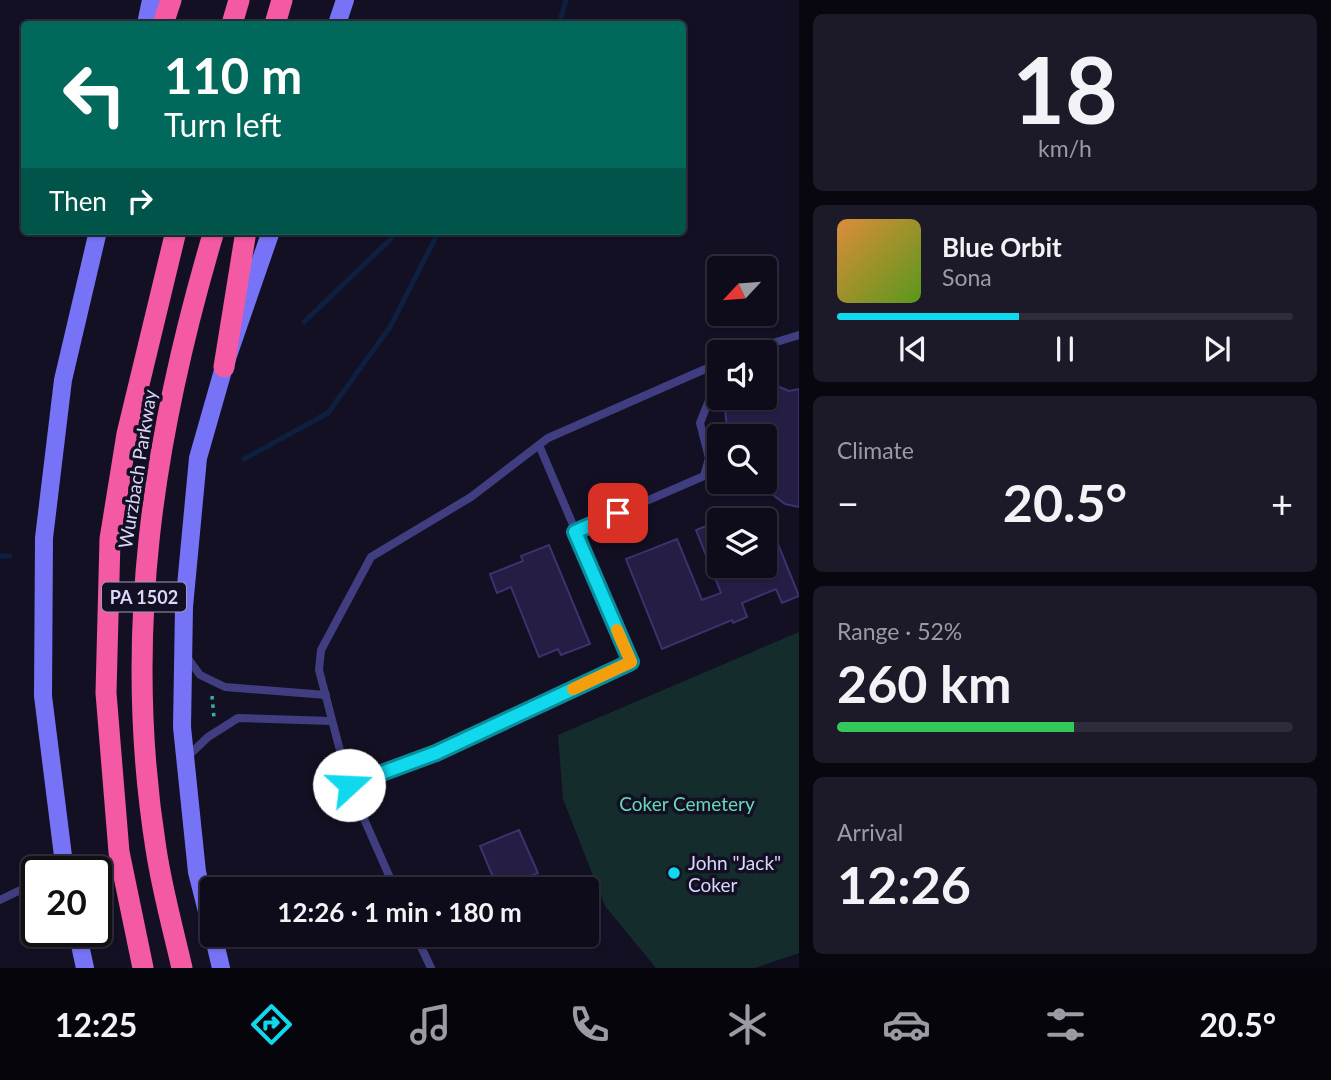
<!DOCTYPE html>
<html lang="en">
<head>
<meta charset="utf-8">
<style>
	:root { --surface:#0e0c1b; --page:#1c1a28; --text:#f1f3f6; --muted:#9b9ba3; --line:#2e2c3a; --accent:#10d9ee }
	body { margin:0; font-family:Lato,sans-serif; background:var(--page); color:var(--text); height:100vh; display:flex; flex-direction:column; font-size:26px; white-space:nowrap }
	* { box-sizing:border-box; margin:0 }
	p { font-size:23px; color:var(--muted) }
	.icon { flex:none; width:38px; height:38px; fill:none; stroke:currentColor; stroke-width:2; stroke-linecap:round; stroke-linejoin:round }
	.map { position:relative; flex:1; overflow:hidden }
	.side { display:flex; flex-direction:column; gap:14px; padding:14px; background:#08070f; width:532px }
	.side>* { flex:none }
	.banner { position:absolute; left:21px; top:21px; width:665px; height:214px; border-radius:7px; box-shadow:0 2px 5px #0004,0 0 0 2px var(--line); background:#00695c; color:#fff; overflow:hidden }
	.needle { width:46px; rotate:244deg }
	.buttons { position:absolute; left:707px; top:256px; display:grid; gap:14px }
	.buttons a { display:grid; place-items:center; width:70px; height:70px; border-radius:7px; background:var(--surface); box-shadow:0 2px 5px #0004,0 0 0 2px var(--line); font-size:35px }
	.speed { position:absolute; left:21px; top:856px; display:flex; gap:14px; font-size:35px; font-weight:700; text-align:center }
	.speed>* { display:grid; place-content:center; width:91px; height:91px; border-radius:50%; background:var(--surface); box-shadow:0 2px 5px #0004,0 0 0 2px var(--line); line-height:1 }
	.speed .limit { border:4px solid #111; border-radius:10px; background:#fff; color:#111 }
	.pin { position:absolute; display:grid; place-items:center; width:60px; height:60px; color:#fff; margin:-30px; border-radius:14px; box-shadow:0 4px 10px #0006 }
	.me { position:absolute; width:77px; margin:-38px; rotate:70deg; stroke-linejoin:round; filter:drop-shadow(0 0 5px #0008) }
	.turn { display:flex; align-items:center; gap:24px; height:147px; padding:0 28px; font-size:32px }
	.turn .icon { width:91px; height:91px; stroke-width:2.5 }
	.turn b { display:block; font-size:49px; line-height:60px }
	.then { display:flex; align-items:center; height:66px; padding:0 28px; background:#0003; gap:14px; font-size:26px }
	.big { font-size:52px; font-weight:700; line-height:1.1 }
	.side .widget { flex:1; display:flex; flex-direction:column; justify-content:center; gap:10px; min-width:0; padding:0 24px; border-radius:10px; background:var(--page) }
	.side .dial { align-items:center; gap:0 }
	.dial b { font-size:91px; line-height:1 }
	.song { display:flex; align-items:center; gap:21px }
	.cover { width:84px; height:84px; border-radius:10px; background:linear-gradient(135deg,hsl(30 70% 55%),hsl(90 70% 35%)) }
	.played { height:7px; border-radius:4px; background:linear-gradient(90deg,var(--accent) 40%,var(--line) 40%) }
	.keys { display:flex; justify-content:space-around; direction:ltr }
	.heat { display:flex; justify-content:space-between; align-items:center; font-size:38px; direction:ltr }
	.charge { height:10px; border-radius:5px; background:linear-gradient(90deg,#34c759 52%,var(--line) 0) }
	.trip { position:absolute; left:200px; top:877px; width:399px; height:70px; border-radius:7px; background:var(--surface); box-shadow:0 2px 5px #0004,0 0 0 2px var(--line); font-weight:700; line-height:70px; text-align:center }
	.dock { display:flex; height:112px; justify-content:space-around; align-items:center; background:#06050b; color:var(--muted) }
	.dock .icon { width:49px; height:49px }
	.dock .selected { color:var(--accent) }
	.dock b { font-size:32px; color:var(--text) }
	main { display:flex; flex:1; min-height:0 }
	.map>svg:first-child { display:block }
</style>
</head>
<body>
<main>
<div class="map">
<svg width="799" height="968" viewBox="0 0 799 968">
	<rect width="100%" height="100%" fill="#131024"/>
	<!-- green -->
	<polygon fill="#142d2c" points="799,632 799,953 755,968 656,968 605,906 563,799 558,735"/>
	<g fill="none" stroke-linecap="round" stroke-linejoin="round">
		<!-- stream -->
		<g stroke="#0d2040" stroke-width="5">
			<polyline points="559,24 566,0"/>
			<polyline points="304,322 399,231"/>
			<polyline points="244,459 328,413 390,327 439,231"/>
			<polyline points="0,556 10,556"/>
		</g>
	</g>
	<!-- building -->
	<g fill="#251d44" stroke="#3d316e" stroke-width="2">
		<polygon points="765,381 789,391 799,389 799,507 785,504 755,481 765,481 765,436 728,436 725,409 729,397 765,397"/>
		<polygon points="767,517 799,596 782,603 776,589 742,603 747,617 733,623 732,620 662,649 626,559 677,539 702,600 721,593 696,530 719,521 719,565 765,565 765,520 760,520"/>
		<polygon points="549,545 590,644 561,655 558,649 539,657 511,587 497,593 490,574 523,561 521,556"/>
		<polygon points="519,830 538,873 498,889 480,846"/>
	</g>
	<g fill="none" stroke-linecap="round" stroke-linejoin="round">
		<!-- path -->
		<polyline stroke="#37afa7" stroke-width="3.5" stroke-dasharray="3.5 5" stroke-linecap="butt" points="212,696 214,718"/>
		<!-- service -->
		<g stroke="#403e80" stroke-width="8">
			<polyline points="744,352 799,335"/>
			<polyline points="575,532 704,476 709,458 700,423 719,375"/>
			<polyline points="187,657 200,675 225,687 326,695"/>
			<polyline points="187,757 208,737 238,718 332,721"/>
			<polyline points="349,785 437,753 631,661 539,445"/>
			<polyline points="395,889 349,785 319,670 321,650 371,557 471,497 548,438 719,363"/>
			<polyline points="0,900 37,882"/>
			<polyline points="415,934 431,968"/>
		</g>
		<!-- secondary -->
		<g stroke="#7673f6" stroke-width="18">
			<polyline points="146,24 151,0"/>
			<polyline points="337,24 345,0"/>
			<polyline points="65,872 43,696 44,538 63,380 98,231"/>
			<polyline points="77,931 85,968"/>
			<polyline points="212,931 197,872 182,727 184,607 198,458 224,367 271,231"/>
			<polyline points="213,934 221,968"/>
		</g>
		<!-- motorway -->
		<g stroke="#f459a4" stroke-width="21">
			<polyline points="163,24 171,0"/>
			<polyline points="232,24 239,0"/>
			<polyline points="275,24 282,0"/>
			<polyline points="224,367 246,231"/>
			<polyline points="143,968 119,852 106,693 110,539 127,434 176,231"/>
			<path d="M182,968C173,929 162,889 156,849C122,635 153,436 214,231"/>
		</g>
	</g>
	<g fill="none" stroke-linecap="round" stroke-linejoin="round">
		<!-- route casing -->
		<g stroke="#0a8d9b" stroke-width="18">
			<polyline id="route" points="349,785 436,753 631,662 575,532 618,513"/>
		</g>
		<!-- route -->
		<use href="#route" stroke="#10d9ee" stroke-width="12"/>
		<!-- slow -->
		<polyline stroke="#f59e0b" stroke-width="12" points="573,689 631,662 617,630"/>
	</g>
	<!-- markers -->
	<circle fill="#10d9ee" stroke="#131024" stroke-width="2.5" cx="674" cy="873" r="7"/>
	<g text-anchor="middle" dominant-baseline="central" stroke-width="7" stroke-linejoin="round" paint-order="stroke">
		<!-- shield labels -->
		<rect fill="#131024" stroke="#9e9bbb" stroke-width="2" x="102" y="582.5" width="84" height="29" rx="5"/>
		<g font-size="18" font-weight="bold" fill="#dad6fc">
			<text x="144" y="597">PA 1502</text>
		</g>
		<!-- street labels -->
		<g font-size="19" fill="#dad6fc" stroke="#131024">
			<text transform="translate(137 469) rotate(-81)">Wurzbach Parkway</text>
		</g>
		<!-- park labels -->
		<g font-size="19" fill="#66d8bb" stroke="#131024">
			<text x="687" y="803">Coker Cemetery</text>
		</g>
		<!-- poi labels -->
		<g font-size="19" fill="#dad6fc" stroke="#131024" text-anchor="start">
			<text x="688" y="862">John "Jack"<tspan x="688" dy="22">Coker</tspan></text>
		</g>
	</g>
</svg>
<div class="buttons">
<a><svg class="needle" viewBox="-14 -14 28 28"><path d="M0-13l5 13h-10z" fill="#e53935"/><path d="M0 13l5-13h-10z" fill="#9b9ba3"/></svg></a>
<a><svg class="icon" aria-label="sound" viewBox="0 0 24 24"><path d="M4 9h4l5-4v14l-5-4H4zM17 9q2 3 0 6"/></svg></a>
<a><svg class="icon" aria-label="search" viewBox="0 0 24 24"><circle cx="10" cy="10" r="6"/><path d="M15 15l6 6"/></svg></a>
<a><svg class="icon" aria-label="layers" viewBox="0 0 24 24"><path d="M12 4l9 5-9 5-9-5zM3 14l9 5 9-5"/></svg></a>
</div>
<div class="speed"><div class="limit">20</div></div>
<div class="pin" style="left:618px;top:513px;background:#d93025"><svg class="icon" aria-label="arrive" viewBox="0 0 24 24"><path d="M6 21V4h12l-3 4 3 4H6"/></svg></div>
<svg class="me" style="left:349px;top:785px" viewBox="-20 -20 40 40"><circle r="19" fill="#fff"/><path d="M0-13L10 11 0 6-10 11z" fill="#10d9ee"/></svg>
<div class="trip">12:26 · 1 min · 180 m</div>
<div class="banner">
<div class="turn"><svg class="icon" aria-label="left" viewBox="0 0 24 24"><path d="M17 20v-9H6M10 6l-5 5 5 5"/></svg><div><b>110 m</b>Turn left</div></div>
<div class="then">Then<svg class="icon" aria-label="right" viewBox="0 0 24 24"><path d="M7 20v-9h11M14 6l5 5-5 5"/></svg></div>
</div>
</div>
<section class="side">
<div class="widget dial"><b>18</b><p>km/h</p></div>
<div class="widget">
<div class="song"><i class="cover"></i><div><b>Blue Orbit</b><p>Sona</p></div></div>
<div class="played"></div>
<div class="keys"><svg class="icon" aria-label="previous" viewBox="0 0 24 24"><path d="M18 5L8 12l10 7zM5 5v14"/></svg><svg class="icon" aria-label="pause" viewBox="0 0 24 24"><path d="M8 5v14M16 5v14"/></svg><svg class="icon" aria-label="next" viewBox="0 0 24 24"><path d="M6 5l10 7-10 7zM19 5v14"/></svg></div>
</div>
<div class="widget"><p>Climate</p>
<div class="heat"><a>−</a><b class="big">20.5°</b><a>+</a></div>
</div>
<div class="widget"><p>Range · 52%</p><b class="big">260 km</b><div class="charge"></div></div>
<div class="widget"><p>Arrival</p><b class="big">12:26</b></div>
</section>
</main>
<nav class="dock">
<b>12:25</b>
<svg class="icon selected" aria-label="directions" viewBox="0 0 24 24"><path d="M12 3l9 9-9 9-9-9zM9 14v-3h6M13 9l2 2-2 2"/></svg>
<svg class="icon" aria-label="music" viewBox="0 0 24 24"><path d="M9 18V5l10-2v13"/><circle cx="6" cy="18" r="3"/><circle cx="16" cy="16" r="3"/></svg>
<svg class="icon" aria-label="phone" viewBox="0 0 24 24"><path d="M5 4h4l2 5-3 2q2 4 5 5l2-3 5 2v4C11 20 4 13 5 4z"/></svg>
<svg class="icon" aria-label="climate" viewBox="0 0 24 24"><path d="M12 3v18M4 7l16 10M4 17L20 7"/></svg>
<svg class="icon" aria-label="car" viewBox="0 0 24 24"><path d="M5 17H2v-5l4-1 3-4h7l3 4 3 1v5h-3M9 17h6M6 11h13"/><circle cx="7" cy="17" r="2"/><circle cx="17" cy="17" r="2"/></svg>
<svg class="icon" aria-label="filters" viewBox="0 0 24 24"><path d="M4 7h16M4 17h16"/><circle cx="9" cy="7" r="2"/><circle cx="15" cy="17" r="2"/></svg>
<b>20.5°</b>
</nav>
</body>
</html>
